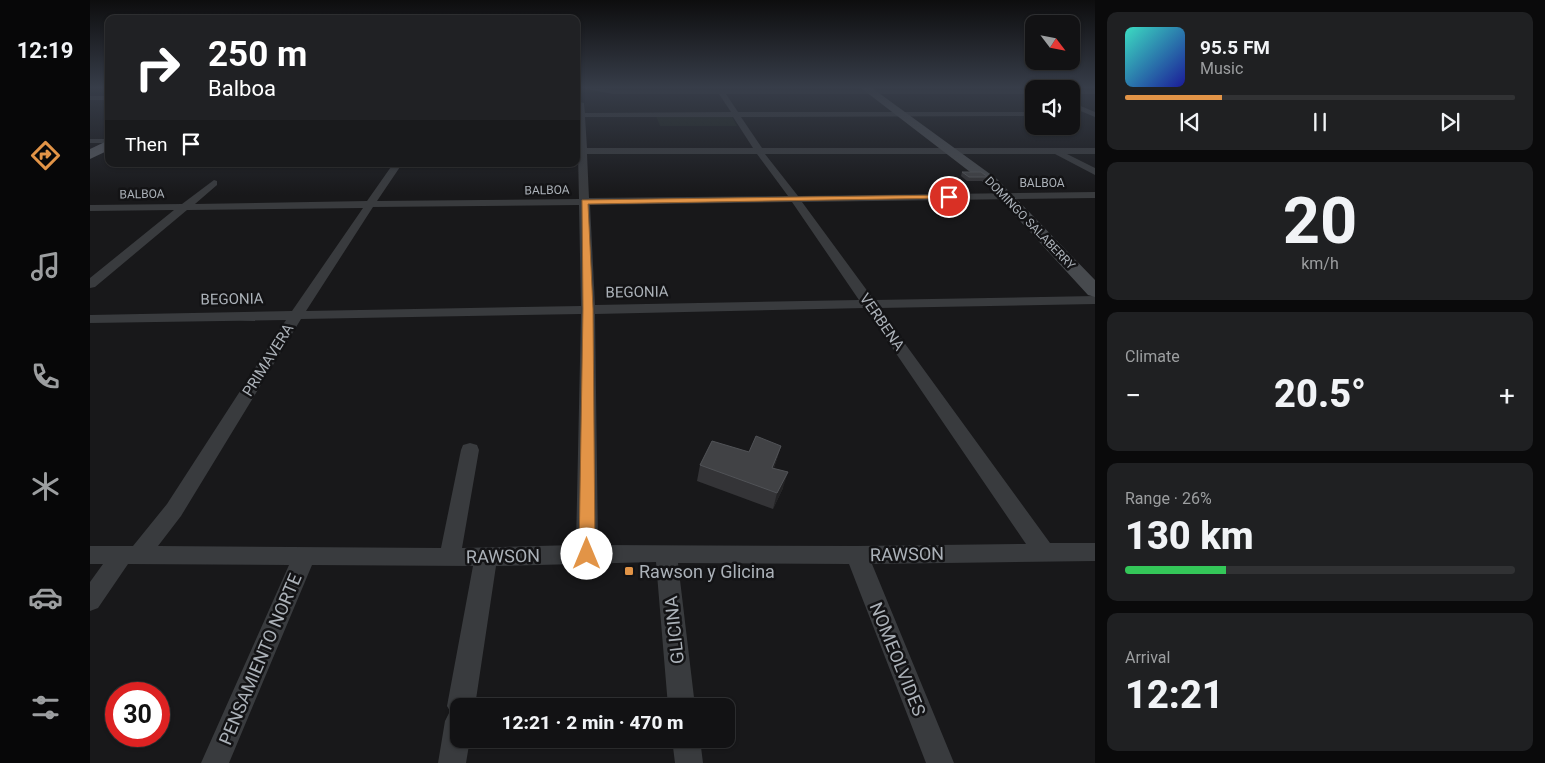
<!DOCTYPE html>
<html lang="en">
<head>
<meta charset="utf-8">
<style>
	:root { --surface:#121214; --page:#1f2022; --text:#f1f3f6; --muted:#9c9ea0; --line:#313234; --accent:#e29447 }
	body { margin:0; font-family:Roboto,sans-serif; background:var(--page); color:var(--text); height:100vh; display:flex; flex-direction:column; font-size:19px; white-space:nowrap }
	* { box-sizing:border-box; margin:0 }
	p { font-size:16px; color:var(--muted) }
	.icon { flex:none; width:28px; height:28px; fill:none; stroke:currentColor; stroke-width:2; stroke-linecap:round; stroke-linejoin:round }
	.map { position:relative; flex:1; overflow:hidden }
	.details { display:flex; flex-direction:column; gap:12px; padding:12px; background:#0a0a0b; width:450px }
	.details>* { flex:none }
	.top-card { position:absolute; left:15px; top:15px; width:475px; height:152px; border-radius:10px; box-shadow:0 1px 4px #0004,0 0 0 1px var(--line); background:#202124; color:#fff; overflow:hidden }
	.needle { width:32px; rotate:122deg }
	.buttons { position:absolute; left:935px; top:15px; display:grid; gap:10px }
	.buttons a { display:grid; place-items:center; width:55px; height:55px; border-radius:10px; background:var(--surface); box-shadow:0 1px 4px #0004,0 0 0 1px var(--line); font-size:25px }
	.speed { position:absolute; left:15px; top:682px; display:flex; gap:10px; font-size:25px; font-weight:700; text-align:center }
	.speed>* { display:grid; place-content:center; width:65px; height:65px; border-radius:50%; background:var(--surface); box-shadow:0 1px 4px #0004,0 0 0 1px var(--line); line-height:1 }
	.speed .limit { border:8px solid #d22; background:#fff; color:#111 }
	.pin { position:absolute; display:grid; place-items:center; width:42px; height:42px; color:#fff; margin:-21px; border:2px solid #fff; border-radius:50%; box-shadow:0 1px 5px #0007 }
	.me { position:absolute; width:55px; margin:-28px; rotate:0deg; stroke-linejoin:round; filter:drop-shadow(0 0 4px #0008) }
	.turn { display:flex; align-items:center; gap:18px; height:105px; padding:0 20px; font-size:22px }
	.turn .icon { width:65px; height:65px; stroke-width:2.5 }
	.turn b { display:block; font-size:35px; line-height:42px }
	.then { display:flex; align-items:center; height:48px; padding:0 20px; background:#0003; gap:10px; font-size:19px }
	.big { font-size:38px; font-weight:800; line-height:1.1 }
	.details .widget { flex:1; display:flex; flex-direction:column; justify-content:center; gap:8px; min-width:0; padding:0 18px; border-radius:10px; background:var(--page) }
	.details .dial { align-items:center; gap:0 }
	.dial b { font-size:65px; line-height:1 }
	.song { display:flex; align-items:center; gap:15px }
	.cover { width:60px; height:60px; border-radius:8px; background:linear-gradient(135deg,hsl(170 70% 55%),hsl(240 70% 35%)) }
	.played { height:5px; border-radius:2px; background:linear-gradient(90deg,var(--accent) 25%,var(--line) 25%) }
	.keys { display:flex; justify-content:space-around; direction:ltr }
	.heat { display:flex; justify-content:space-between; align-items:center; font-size:28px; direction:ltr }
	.charge { height:8px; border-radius:4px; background:linear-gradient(90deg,#34c759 26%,var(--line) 0) }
	.trip { position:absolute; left:360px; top:698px; width:285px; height:50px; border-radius:10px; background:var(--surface); box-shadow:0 1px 4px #0004,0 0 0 1px var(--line); font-weight:800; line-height:50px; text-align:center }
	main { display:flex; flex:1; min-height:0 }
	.tabs { display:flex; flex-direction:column; width:90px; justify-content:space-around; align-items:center; background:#070708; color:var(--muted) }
	.tabs .icon { width:35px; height:35px }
	.tabs .selected { color:var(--accent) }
	.tabs b { font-size:22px; color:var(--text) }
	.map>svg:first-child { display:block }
</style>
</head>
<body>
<main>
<nav class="tabs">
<b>12:19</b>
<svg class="icon selected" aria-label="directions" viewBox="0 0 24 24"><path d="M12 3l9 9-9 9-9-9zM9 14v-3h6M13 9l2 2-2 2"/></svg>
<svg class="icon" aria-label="music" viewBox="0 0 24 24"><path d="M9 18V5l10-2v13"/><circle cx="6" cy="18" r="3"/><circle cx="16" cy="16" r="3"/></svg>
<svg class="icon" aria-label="phone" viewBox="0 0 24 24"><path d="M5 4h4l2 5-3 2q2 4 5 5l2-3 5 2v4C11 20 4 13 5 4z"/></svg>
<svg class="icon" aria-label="climate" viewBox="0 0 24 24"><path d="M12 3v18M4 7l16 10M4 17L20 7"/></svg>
<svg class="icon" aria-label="car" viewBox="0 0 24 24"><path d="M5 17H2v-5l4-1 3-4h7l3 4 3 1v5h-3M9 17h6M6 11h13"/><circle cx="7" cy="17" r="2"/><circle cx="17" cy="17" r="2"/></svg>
<svg class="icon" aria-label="filters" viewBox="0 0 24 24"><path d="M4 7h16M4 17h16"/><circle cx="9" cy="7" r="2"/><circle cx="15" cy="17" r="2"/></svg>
</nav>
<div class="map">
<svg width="1005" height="763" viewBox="0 0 1005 763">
	<rect width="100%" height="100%" fill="#18181a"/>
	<!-- green -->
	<polygon fill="#1e241e" points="566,116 637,116 642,117 647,126 570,126"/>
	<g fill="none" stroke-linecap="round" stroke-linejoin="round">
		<!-- street -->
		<g fill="#393b3e" fill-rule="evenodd">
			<path d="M492,88L523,90H944V94H636L648,112H944V116L651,117L672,148H1005V154H977L1005,168V175L965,154H675L708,196L1005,192V198L712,202L784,300L1005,296V304L789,308L960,543H1005V561L782,564L864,763H836L759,564L588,563L605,706H578L566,562L406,566L385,706H369V739H380L376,763H348L355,721L360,711L357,706L383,566L222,565L139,763H111L199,565L38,564L8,608L0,611V582L13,564H0V546H43L77,504L196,320L0,323V315L202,311L273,208L97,210L5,287L0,288V278L84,210L0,211V205L92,204L124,180L127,181V185L105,204L277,201L303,164H312L287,201L489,199L488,154H486V148H488L486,113L489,102L494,103L495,113L641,112L629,94H523ZM495,117H643L663,148H497ZM497,154H667L698,196L499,198ZM702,202L769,300L505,305L500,205ZM489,205L491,306L216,311L283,207ZM775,308L936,544L767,546L508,545L505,314ZM491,314L486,545L372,548L389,450L387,445L380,443L373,445L371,450L351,548L68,546L91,516L211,319Z"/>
			<rect x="981" y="90" width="24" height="4"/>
			<rect x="0" y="96" width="19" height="4"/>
			<polygon points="981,102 1005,112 1005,117 981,107"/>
			<rect x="0" y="139" width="19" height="4"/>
			<polygon points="582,739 610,739 613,763 585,763"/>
		</g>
		<!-- secondary -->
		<polygon fill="#474a4e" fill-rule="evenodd" points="771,88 782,88 907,179 1005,280 1005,297 998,295 897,185"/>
		<!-- primary -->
		<polygon fill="#55585d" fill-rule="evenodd" points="19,140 19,150 0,159 0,149"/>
	</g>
	<!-- wall -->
	<g fill="#343437">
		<polygon points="872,172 898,177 896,181 877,181 871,176"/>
		<polygon points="691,446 684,468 693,488 683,509 607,481 610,465"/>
	</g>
	<!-- shaded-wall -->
	<g fill="#232325">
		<polygon points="691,446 686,462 678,484 682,468"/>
		<polygon points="698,472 693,488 683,509 687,493"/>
	</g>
	<!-- building -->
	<g fill="#414245" stroke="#515357">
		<polygon points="872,172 891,172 898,177 879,177"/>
		<polygon points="666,436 691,446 682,468 698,472 687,493 610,465 622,441 659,452"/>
	</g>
	<!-- sky -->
	<linearGradient id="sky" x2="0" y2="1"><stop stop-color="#0d0d0e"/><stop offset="0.45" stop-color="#373d49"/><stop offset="1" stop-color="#373d49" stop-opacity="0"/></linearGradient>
	<rect width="1005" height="195" fill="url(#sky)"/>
	<!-- route -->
	<polygon fill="#e29447" stroke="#93602e" points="859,195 862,197 861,198 498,204 503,309 505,554 502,559 497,561 492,559 489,554 493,309 492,200"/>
	<!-- markers -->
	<rect fill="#e29447" stroke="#131315" stroke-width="2" x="534" y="566" width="10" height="10" rx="2.5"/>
	<g text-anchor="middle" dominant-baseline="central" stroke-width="5" stroke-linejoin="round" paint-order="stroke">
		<!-- far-street labels -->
		<g font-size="12" fill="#abb1b8" stroke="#131315">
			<text x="952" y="183">BALBOA</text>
			<text transform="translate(457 190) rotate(-1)">BALBOA</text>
			<text transform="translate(52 194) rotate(-1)">BALBOA</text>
			<text transform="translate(940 223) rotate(46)">DOMINGO SALABERRY</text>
		</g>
		<!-- street labels -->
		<g font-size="15" fill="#abb1b8" stroke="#131315">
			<text transform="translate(547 292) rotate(-1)">BEGONIA</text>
			<text transform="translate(142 299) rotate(-1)">BEGONIA</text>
			<text transform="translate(792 322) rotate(55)">VERBENA</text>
			<text transform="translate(178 360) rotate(-58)">PRIMAVERA</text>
		</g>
		<!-- near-street labels -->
		<g font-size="18" fill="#abb1b8" stroke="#131315">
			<text transform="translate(817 554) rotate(-1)">RAWSON</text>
			<text transform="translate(413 556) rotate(-1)">RAWSON</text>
			<text transform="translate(584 630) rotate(-96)">GLICINA</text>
			<text transform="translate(170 659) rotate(-67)">PENSAMIENTO NORTE</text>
			<text transform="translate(808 659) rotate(68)">NOMEOLVIDES</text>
		</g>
		<!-- near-poi labels -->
		<g font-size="18" fill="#abb1b8" stroke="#131315" text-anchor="start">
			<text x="549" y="571">Rawson y Glicina</text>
		</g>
	</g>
</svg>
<div class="buttons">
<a><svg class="needle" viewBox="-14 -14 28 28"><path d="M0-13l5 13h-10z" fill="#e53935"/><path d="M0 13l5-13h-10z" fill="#9c9ea0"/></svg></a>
<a><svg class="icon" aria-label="sound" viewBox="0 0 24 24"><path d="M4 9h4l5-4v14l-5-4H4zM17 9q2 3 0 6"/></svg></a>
</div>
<div class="speed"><div class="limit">30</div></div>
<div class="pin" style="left:859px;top:197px;background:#d93025"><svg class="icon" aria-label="arrive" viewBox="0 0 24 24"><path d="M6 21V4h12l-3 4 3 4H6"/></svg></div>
<svg class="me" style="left:497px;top:554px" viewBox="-20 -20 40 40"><circle r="19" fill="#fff"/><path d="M0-13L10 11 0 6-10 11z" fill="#e29447"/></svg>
<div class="trip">12:21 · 2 min · 470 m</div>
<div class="top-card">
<div class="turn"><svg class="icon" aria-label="right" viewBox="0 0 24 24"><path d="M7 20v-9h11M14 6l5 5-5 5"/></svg><div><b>250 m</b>Balboa</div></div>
<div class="then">Then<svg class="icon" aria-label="arrive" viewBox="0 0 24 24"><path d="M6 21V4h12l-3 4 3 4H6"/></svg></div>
</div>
</div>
<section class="details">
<div class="widget">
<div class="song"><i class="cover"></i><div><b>95.5 FM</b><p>Music</p></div></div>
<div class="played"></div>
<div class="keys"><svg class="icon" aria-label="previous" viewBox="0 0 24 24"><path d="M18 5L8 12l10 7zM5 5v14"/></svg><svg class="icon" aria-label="pause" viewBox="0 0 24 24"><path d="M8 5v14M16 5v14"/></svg><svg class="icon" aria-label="next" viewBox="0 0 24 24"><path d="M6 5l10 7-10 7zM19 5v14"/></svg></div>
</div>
<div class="widget dial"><b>20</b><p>km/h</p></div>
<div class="widget"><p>Climate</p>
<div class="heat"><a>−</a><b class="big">20.5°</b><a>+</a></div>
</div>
<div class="widget"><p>Range · 26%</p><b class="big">130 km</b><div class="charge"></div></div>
<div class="widget"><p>Arrival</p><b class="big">12:21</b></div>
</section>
</main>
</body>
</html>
